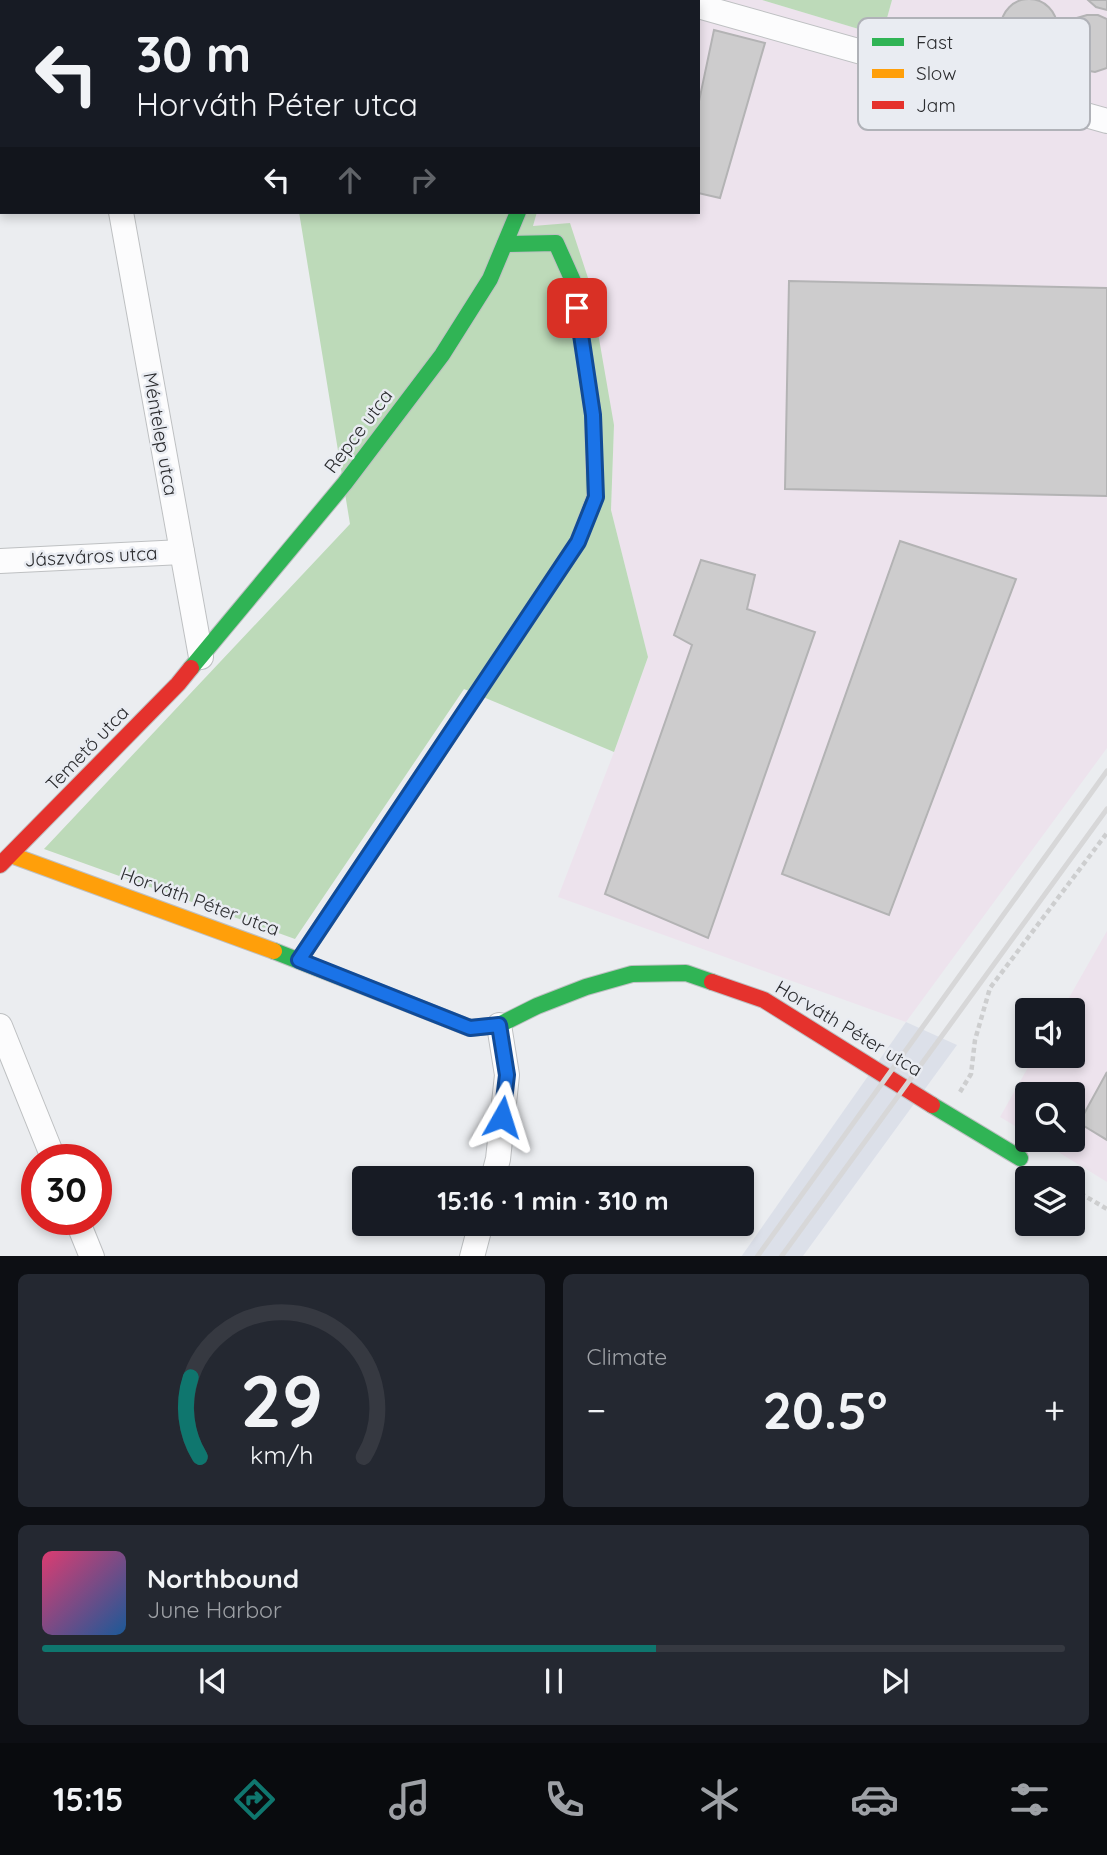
<!DOCTYPE html>
<html lang="en">
<head>
<meta charset="utf-8">
<style>
	:root { --surface:#171b24; --page:#242831; --text:#f1f3f6; --muted:#9ea1a6; --line:#363941; --accent:#0f766e }
	body { margin:0; font-family:Quicksand,sans-serif; background:var(--page); color:var(--text); height:100vh; display:flex; flex-direction:column; font-size:26px; white-space:nowrap }
	* { box-sizing:border-box; margin:0 }
	p { font-size:23px; color:var(--muted) }
	.icon { flex:none; width:38px; height:38px; fill:none; stroke:currentColor; stroke-width:2; stroke-linecap:round; stroke-linejoin:round }
	.map { position:relative; height:1256px; overflow:hidden }
	.drawer { display:flex; flex-direction:column; gap:18px; padding:18px; background:#0d0f14; flex:1 }
	.drawer>* { flex:none }
	.guide { position:absolute; left:0px; top:0px; width:700px; height:214px; box-shadow:0 4px 10px #0003; background:#171b24; color:var(--text); overflow:hidden }
	.buttons { position:absolute; left:1015px; top:998px; display:grid; gap:14px }
	.buttons a { display:grid; place-items:center; width:70px; height:70px; border-radius:7px; background:var(--surface); box-shadow:0 4px 10px #0003; font-size:35px }
	.speed { position:absolute; left:21px; top:1144px; display:flex; gap:14px; font-size:35px; font-weight:700; text-align:center }
	.speed>* { display:grid; place-content:center; width:91px; height:91px; border-radius:50%; background:var(--surface); box-shadow:0 4px 10px #0003; line-height:1 }
	.speed .limit { border:10px solid #d22; background:#fff; color:#111 }
	.pin { position:absolute; display:grid; place-items:center; width:60px; height:60px; color:#fff; margin:-30px; border-radius:14px; box-shadow:0 4px 10px #0006 }
	.me { position:absolute; width:77px; margin:-38px; rotate:6deg; stroke-linejoin:round; filter:drop-shadow(0 0 5px #0008) }
	.turn { display:flex; align-items:center; gap:24px; height:147px; padding:0 21px; font-size:32px }
	.turn .icon { width:91px; height:91px; stroke-width:2.5 }
	.turn b { display:block; font-size:49px; line-height:60px }
	.lanes { display:flex; align-items:center; height:66px; padding:0 21px; background:#0003; justify-content:center; gap:35px; direction:ltr }
	.lanes .off { opacity:.35 }
	.big { font-size:52px; font-weight:800; line-height:1.1 }
	.drawer .tile { flex:1; display:flex; flex-direction:column; justify-content:center; gap:10px; min-width:0; padding:0 24px; border-radius:10px; background:var(--page) }
	.drawer .dial { align-items:center; gap:0 }
	.dial svg { height:182px; overflow:visible; fill:none; stroke:var(--line); stroke-width:7; stroke-linecap:round; text-anchor:middle }
	.dial text { fill:var(--text); stroke:none }
	.song { display:flex; align-items:center; gap:21px }
	.cover { width:84px; height:84px; border-radius:10px; background:linear-gradient(135deg,hsl(340 70% 55%),hsl(210 70% 35%)) }
	.played { height:7px; border-radius:4px; background:linear-gradient(90deg,var(--accent) 60%,var(--line) 60%) }
	.keys { display:flex; justify-content:space-around; direction:ltr }
	.heat { display:flex; justify-content:space-between; align-items:center; font-size:38px; direction:ltr }
	.drawer .tiles { flex:1; display:grid; gap:18px; grid-template-columns:1fr 1fr }
	.tile:last-child { grid-column:span 2 }
	.trip { position:absolute; left:352px; top:1166px; width:402px; height:70px; border-radius:7px; background:var(--surface); box-shadow:0 4px 10px #0003; font-weight:800; line-height:70px; text-align:center }
	.dock { display:flex; height:112px; justify-content:space-around; align-items:center; background:#090b0e; color:var(--muted) }
	.dock .icon { width:49px; height:49px }
	.dock .on { color:var(--accent) }
	.dock b { font-size:32px; color:var(--text) }
	.map>svg:first-child { display:block }
</style>
</head>
<body>
<div class="map">
<svg width="1107" height="1257" viewBox="0 0 1107 1257">
	<rect width="100%" height="100%" fill="#ebedf0"/>
	<!-- built -->
	<polygon fill="#dce0e9" points="906,1022 957,1045 803,1256 741,1257"/>
	<!-- industrial -->
	<g fill="#ede3ed">
		<polygon points="584,0 762,0 882,36 892,0 1107,0 1107,748 906,1022 558,897 614,752 648,657 611,510 614,425 533,226 537,212 698,212 698,2 584,2"/>
		<polygon points="1107,931 1107,1182 1037,1139 1073,1139 1073,1094 1027,1094 1027,1133 1000,1117 1035,1055 1073,1055 1073,1010 1062,1010"/>
	</g>
	<!-- green -->
	<g fill="#bddab9">
		<rect x="264" y="0" width="320" height="2"/>
		<polygon points="762,0 892,0 882,36"/>
		<polygon points="299,212 537,212 533,226 570,223 589,281 614,425 611,510 648,657 614,752 464,689 295,939 44,849 350,524"/>
	</g>
	<!-- building -->
	<g fill="#cdcccd" stroke="#b3b3b4" stroke-width="2">
		<circle cx="1029" cy="27" r="28"/>
		<polygon points="1088,0 1107,0 1107,10 1096,7"/>
		<polygon points="1087,15 1098,15 1107,19 1107,68 1095,72 1078,69 1071,64 1066,57 1063,46 1064,35 1069,26 1077,18"/>
		<polygon points="714,30 765,43 720,198 698,193 698,106"/>
		<polygon points="789,281 1107,288 1107,496 785,489"/>
		<polygon points="900,541 1016,579 889,915 782,874"/>
		<polygon points="701,560 755,575 747,609 815,632 708,938 605,894 692,645 674,635"/>
		<polygon points="1107,1072 1107,1140 1079,1123"/>
	</g>
	<g fill="none" stroke-linecap="round" stroke-linejoin="round">
		<!-- street casing -->
		<g stroke="#bec0c2" stroke-width="26">
			<g id="street">
				<polyline points="84,0 84,2"/>
				<polyline points="566,0 566,2"/>
				<polyline points="698,6 1107,121"/>
				<polyline points="121,212 201,657"/>
				<polyline points="0,561 182,552"/>
				<polyline points="0,1026 54,1160"/>
				<polyline points="493,1178 498,1159 507,1075 499,1025"/>
				<polyline points="77,1220 92,1257"/>
				<polyline points="472,1257 481,1223"/>
			</g>
		</g>
		<!-- fast casing -->
		<g stroke="#bec0c2" stroke-width="18">
			<g id="fast">
				<polyline points="191,668 345,483 442,355 490,279 518,212"/>
				<polyline points="274,951 470,1028 499,1025 537,1006 586,987 632,974 686,973 712,982"/>
				<polyline points="299,960 578,542 595,497 593,415 573,281 556,243 505,244"/>
				<polyline points="932,1105 1020,1158"/>
			</g>
		</g>
		<!-- slow casing -->
		<g stroke="#bec0c2" stroke-width="18">
			<polyline id="slow" points="11,855 274,951"/>
		</g>
		<!-- jam casing -->
		<g stroke="#bec0c2" stroke-width="18">
			<g id="jam">
				<polyline points="0,865 178,684 191,668"/>
				<polyline points="712,982 764,1000 932,1105"/>
			</g>
		</g>
		<!-- path -->
		<g stroke="#cdcecf" stroke-width="4.5" stroke-dasharray="5 3.5" stroke-linecap="butt">
			<polyline points="960,1092 971,1074 975,1040 990,988 1107,833"/>
			<polyline points="1042,1171 1054,1178"/>
			<polyline points="1073,1189 1107,1209"/>
		</g>
		<!-- street -->
		<use href="#street" stroke="#fcfcfd" stroke-width="24"/>
		<!-- fast -->
		<use href="#fast" stroke="#30b455" stroke-width="16"/>
		<!-- slow -->
		<use href="#slow" stroke="#ff9f0a" stroke-width="16"/>
		<!-- jam -->
		<use href="#jam" stroke="#e5322d" stroke-width="16"/>
		<!-- rail -->
		<g stroke="#d7d7d8" stroke-width="5">
			<polyline points="757,1257 1107,771"/>
			<polyline points="781,1257 1107,809"/>
		</g>
	</g>
	<g fill="none" stroke-linecap="round" stroke-linejoin="round">
		<!-- route casing -->
		<g stroke="#114b97" stroke-width="18">
			<polyline id="route" points="502,1117 507,1075 499,1025 470,1028 299,960 578,542 596,497 593,415 577,308"/>
		</g>
		<!-- route -->
		<use href="#route" stroke="#1a73e8" stroke-width="12"/>
	</g>
	<g text-anchor="middle" dominant-baseline="central" stroke-width="5" stroke-linejoin="round" paint-order="stroke">
		<!-- street labels -->
		<g font-size="19" fill="#2b2c2f" stroke="#e9ecf2">
			<text transform="translate(358 431) rotate(-53)">Repce utca</text>
			<text transform="translate(161 434) rotate(80)">Méntelep utca</text>
			<text transform="translate(91 556) rotate(-3)">Jászváros utca</text>
			<text transform="translate(87 748) rotate(-46)">Temető utca</text>
			<text transform="translate(200 901) rotate(20)">Horváth Péter utca</text>
			<text transform="translate(849 1028) rotate(31)">Horváth Péter utca</text>
		</g>
	</g>
	<!-- legend -->
	<rect x="858" y="18" width="232" height="112" rx="10" fill="#e9ecf2" stroke="#b0b2b8" stroke-width="2"/>
	<rect x="872" y="38" width="32" height="8" fill="#30b455"/>
	<rect x="872" y="69" width="32" height="9" fill="#ff9f0a"/>
	<rect x="872" y="101" width="32" height="8" fill="#e5322d"/>
	<g font-size="19" fill="#2b2c2f">
		<text x="916" y="49">Fast</text>
		<text x="916" y="80">Slow</text>
		<text x="916" y="112">Jam</text>
	</g>
</svg>
<div class="buttons">
<a><svg class="icon" aria-label="sound" viewBox="0 0 24 24"><path d="M4 9h4l5-4v14l-5-4H4zM17 9q2 3 0 6"/></svg></a>
<a><svg class="icon" aria-label="search" viewBox="0 0 24 24"><circle cx="10" cy="10" r="6"/><path d="M15 15l6 6"/></svg></a>
<a><svg class="icon" aria-label="layers" viewBox="0 0 24 24"><path d="M12 4l9 5-9 5-9-5zM3 14l9 5 9-5"/></svg></a>
</div>
<div class="speed"><div class="limit">30</div></div>
<div class="pin" style="left:577px;top:308px;background:#d93025"><svg class="icon" aria-label="arrive" viewBox="0 0 24 24"><path d="M6 21V4h12l-3 4 3 4H6"/></svg></div>
<svg class="me" style="left:502px;top:1117px" viewBox="-20 -20 40 40"><path d="M0-17L14 15 0 8-14 15z" fill="#1a73e8" stroke="#fff" stroke-width="4"/></svg>
<div class="trip">15:16 · 1 min · 310 m</div>
<div class="guide">
<div class="turn"><svg class="icon" aria-label="left" viewBox="0 0 24 24"><path d="M17 20v-9H6M10 6l-5 5 5 5"/></svg><div><b>30 m</b>Horváth Péter utca</div></div>
<div class="lanes"><svg class="icon" aria-label="left" viewBox="0 0 24 24"><path d="M17 20v-9H6M10 6l-5 5 5 5"/></svg><svg class="icon off" aria-label="ahead" viewBox="0 0 24 24"><path d="M12 20V5M6 11l6-6 6 6"/></svg><svg class="icon off" aria-label="right" viewBox="0 0 24 24"><path d="M7 20v-9h11M14 6l5 5-5 5"/></svg></div>
</div>
</div>
<section class="drawer">
<div class="tiles">
<div class="tile dial"><svg viewBox="0 0 100 80">
<path d="M14 69A42 42 0 1 1 86 69"/>
<path d="M14 69A42 42 0 0 1 10 34" stroke="#0f766e"/>
<text x="50" y="56" font-size="32" font-weight="700">29</text>
<text x="50" y="72" font-size="11">km/h</text>
</svg></div>
<div class="tile"><p>Climate</p>
<div class="heat"><a>−</a><b class="big">20.5°</b><a>+</a></div>
</div>
<div class="tile">
<div class="song"><i class="cover"></i><div><b>Northbound</b><p>June Harbor</p></div></div>
<div class="played"></div>
<div class="keys"><svg class="icon" aria-label="previous" viewBox="0 0 24 24"><path d="M18 5L8 12l10 7zM5 5v14"/></svg><svg class="icon" aria-label="pause" viewBox="0 0 24 24"><path d="M8 5v14M16 5v14"/></svg><svg class="icon" aria-label="next" viewBox="0 0 24 24"><path d="M6 5l10 7-10 7zM19 5v14"/></svg></div>
</div>
</div>
</section>
<nav class="dock">
<b>15:15</b>
<svg class="icon on" aria-label="directions" viewBox="0 0 24 24"><path d="M12 3l9 9-9 9-9-9zM9 14v-3h6M13 9l2 2-2 2"/></svg>
<svg class="icon" aria-label="music" viewBox="0 0 24 24"><path d="M9 18V5l10-2v13"/><circle cx="6" cy="18" r="3"/><circle cx="16" cy="16" r="3"/></svg>
<svg class="icon" aria-label="phone" viewBox="0 0 24 24"><path d="M5 4h4l2 5-3 2q2 4 5 5l2-3 5 2v4C11 20 4 13 5 4z"/></svg>
<svg class="icon" aria-label="climate" viewBox="0 0 24 24"><path d="M12 3v18M4 7l16 10M4 17L20 7"/></svg>
<svg class="icon" aria-label="car" viewBox="0 0 24 24"><path d="M5 17H2v-5l4-1 3-4h7l3 4 3 1v5h-3M9 17h6M6 11h13"/><circle cx="7" cy="17" r="2"/><circle cx="17" cy="17" r="2"/></svg>
<svg class="icon" aria-label="filters" viewBox="0 0 24 24"><path d="M4 7h16M4 17h16"/><circle cx="9" cy="7" r="2"/><circle cx="15" cy="17" r="2"/></svg>
</nav>
</body>
</html>
